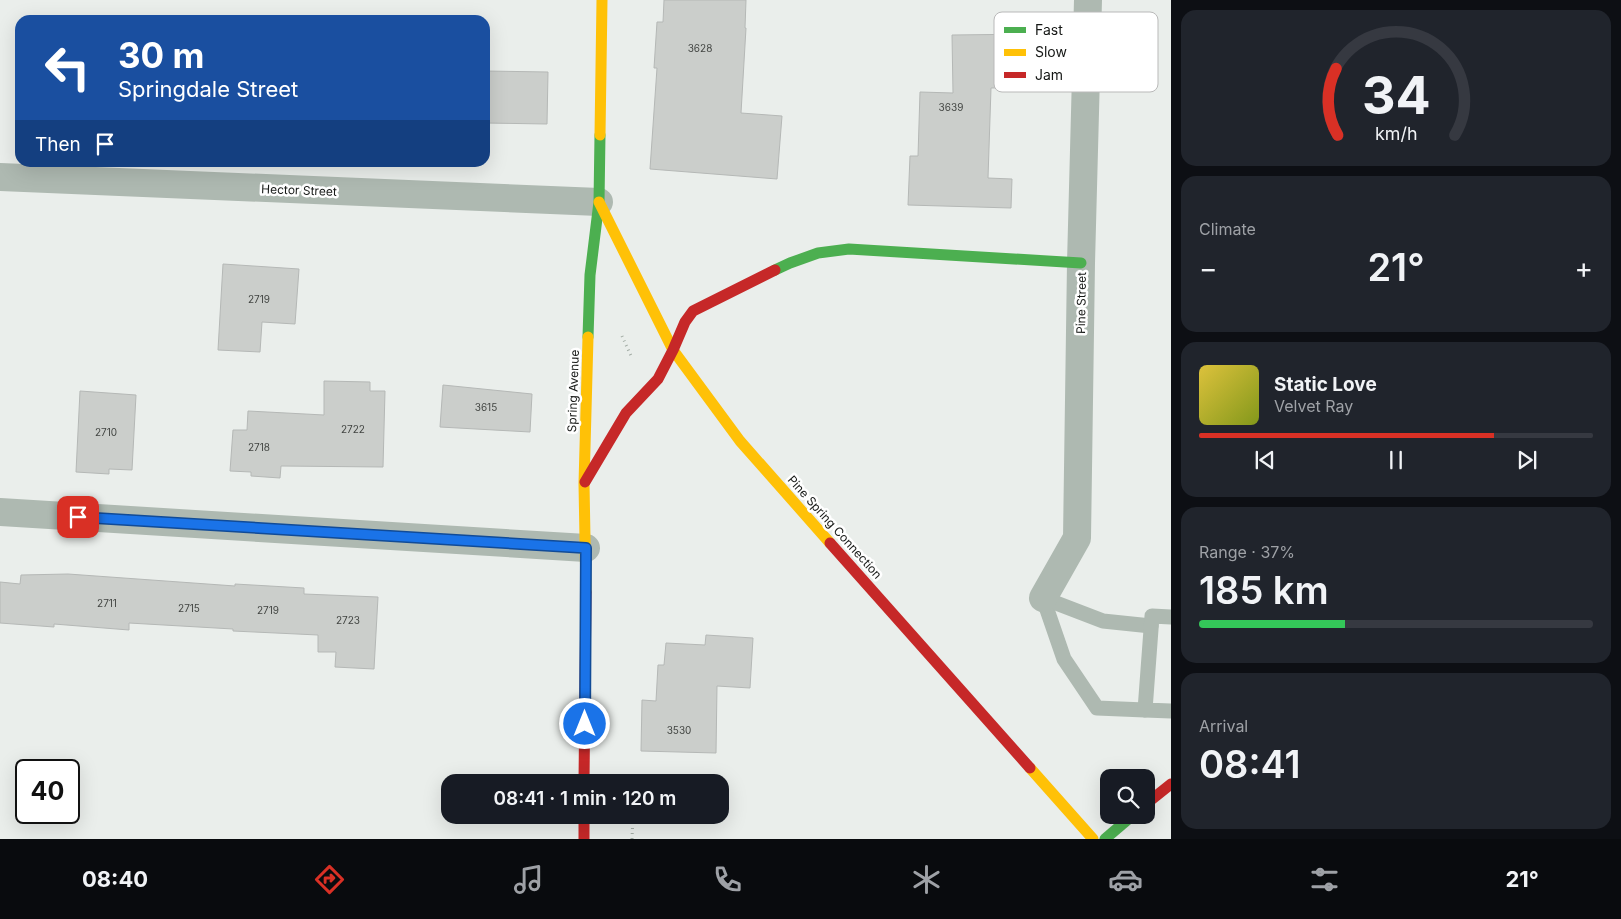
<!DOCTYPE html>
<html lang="en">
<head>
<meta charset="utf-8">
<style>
	:root { --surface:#171b24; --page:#20242c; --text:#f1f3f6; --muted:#9ea1a6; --line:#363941; --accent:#d93025 }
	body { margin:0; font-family:Inter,sans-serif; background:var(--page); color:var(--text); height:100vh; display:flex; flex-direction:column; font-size:19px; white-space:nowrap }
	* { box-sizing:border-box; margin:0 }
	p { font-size:16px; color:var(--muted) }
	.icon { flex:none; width:28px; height:28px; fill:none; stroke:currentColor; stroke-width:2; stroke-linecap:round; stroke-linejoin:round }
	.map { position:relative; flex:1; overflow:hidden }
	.details { display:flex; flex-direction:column; gap:10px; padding:10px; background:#0d0f14; width:450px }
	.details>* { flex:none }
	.top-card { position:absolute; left:15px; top:15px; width:475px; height:152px; border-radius:15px; box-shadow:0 5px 20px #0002; background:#1a4fa0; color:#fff; overflow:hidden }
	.fabs { position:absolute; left:1100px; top:769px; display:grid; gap:10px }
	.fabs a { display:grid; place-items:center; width:55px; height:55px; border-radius:10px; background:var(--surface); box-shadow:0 5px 20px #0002; font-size:25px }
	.speed { position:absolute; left:15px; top:759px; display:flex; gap:10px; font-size:25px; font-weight:700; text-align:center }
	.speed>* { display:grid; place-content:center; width:65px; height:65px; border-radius:50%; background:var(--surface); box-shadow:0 5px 20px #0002; line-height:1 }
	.speed .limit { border:2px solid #111; border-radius:8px; background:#fff; color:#111 }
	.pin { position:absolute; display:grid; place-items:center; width:42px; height:42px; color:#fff; margin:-21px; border-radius:10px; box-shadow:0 2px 8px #0006 }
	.me { position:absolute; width:55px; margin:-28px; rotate:0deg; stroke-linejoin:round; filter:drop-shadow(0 0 4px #0008) }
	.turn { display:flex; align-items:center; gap:18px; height:105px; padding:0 20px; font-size:22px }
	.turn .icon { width:65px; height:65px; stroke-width:2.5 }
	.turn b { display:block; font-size:35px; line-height:42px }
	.then { display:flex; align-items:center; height:48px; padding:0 20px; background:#0003; gap:10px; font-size:19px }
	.big { font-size:38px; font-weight:600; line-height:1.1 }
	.details .widget { flex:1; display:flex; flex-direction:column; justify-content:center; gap:8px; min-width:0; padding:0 18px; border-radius:15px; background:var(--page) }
	.details .dial { align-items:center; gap:0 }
	.dial svg { height:130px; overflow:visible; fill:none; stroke:var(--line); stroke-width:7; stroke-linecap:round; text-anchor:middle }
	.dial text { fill:var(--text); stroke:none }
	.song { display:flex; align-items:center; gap:15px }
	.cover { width:60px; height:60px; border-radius:8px; background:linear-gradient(135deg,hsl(50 70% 55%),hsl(70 70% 35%)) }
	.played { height:5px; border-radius:2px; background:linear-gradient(90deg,var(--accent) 75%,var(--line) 75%) }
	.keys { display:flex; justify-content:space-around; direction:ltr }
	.heat { display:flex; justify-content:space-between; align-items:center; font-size:28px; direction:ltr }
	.charge { height:8px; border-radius:4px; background:linear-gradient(90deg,#34c759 37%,var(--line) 0) }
	.trip { position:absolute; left:441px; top:774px; width:288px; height:50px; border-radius:15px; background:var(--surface); box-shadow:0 5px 20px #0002; font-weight:600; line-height:50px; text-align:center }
	.tab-bar { display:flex; height:80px; justify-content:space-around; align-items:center; background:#090b0e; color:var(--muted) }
	.tab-bar .icon { width:35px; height:35px }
	.tab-bar .selected { color:var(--accent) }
	.tab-bar b { font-size:22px; color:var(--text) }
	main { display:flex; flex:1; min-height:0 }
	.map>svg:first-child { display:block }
</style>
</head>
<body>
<main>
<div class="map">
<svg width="1171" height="839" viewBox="0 0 1171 839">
	<rect width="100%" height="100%" fill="#eaeeeb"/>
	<!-- building -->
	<g fill="#cbcecb" stroke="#b5b8b6">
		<polygon points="664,0 746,0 745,28 746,28 741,113 782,116 777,179 650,169 657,68 654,68 657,22 663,22"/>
		<polygon points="1035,34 1036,87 991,88 988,178 1012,179 1011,208 908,205 910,156 918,156 920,92 953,93 952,35"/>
		<polygon points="485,71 548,72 547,124 485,123"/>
		<polygon points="223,264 299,269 295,324 262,322 260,352 218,350"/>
		<polygon points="324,381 370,382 370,391 385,391 383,467 281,466 280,478 251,476 251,472 230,471 233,430 247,430 248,411 324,415"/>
		<polygon points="443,385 532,394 530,432 440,427"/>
		<polygon points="80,391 136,395 132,470 109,469 109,474 76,472"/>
		<polygon points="68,574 235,586 235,584 304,588 304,594 378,597 374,669 335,667 336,652 318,652 318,635 233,631 233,629 129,623 129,630 54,624 54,627 0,623 0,582 20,584 21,575"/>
		<polygon points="706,635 753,638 750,688 717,686 716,753 641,751 642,700 656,701 658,665 664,665 666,643 705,645"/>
	</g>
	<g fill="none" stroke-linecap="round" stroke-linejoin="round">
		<!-- path -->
		<g stroke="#a4ada6" stroke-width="3" stroke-dasharray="1 4" stroke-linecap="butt">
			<polyline points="622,336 632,358"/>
			<polyline points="634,782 634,780"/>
			<polyline points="632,839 633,815"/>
		</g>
		<!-- lane -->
		<g stroke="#aeb9b1" stroke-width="15">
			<polyline points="1043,598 1064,659 1097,708 1145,710"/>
			<polyline points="1043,598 1103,621 1151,626"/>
			<polyline points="1171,617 1152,616 1145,710 1171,711"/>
		</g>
		<!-- street -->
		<g stroke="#aeb9b1" stroke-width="28">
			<polyline points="0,177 599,202"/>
			<polyline points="0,512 586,548"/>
			<polyline points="1043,598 1077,538 1081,263 1088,0"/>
		</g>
		<!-- fast -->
		<g stroke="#4caf50" stroke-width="11">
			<polyline points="775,270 790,263 818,253 849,249 1081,263"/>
			<polyline points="588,337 590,275 599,202 600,135"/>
			<polyline points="1105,839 1133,815"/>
		</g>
		<!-- slow -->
		<g stroke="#ffc107" stroke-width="11">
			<polyline points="600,135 602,0"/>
			<polyline points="599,202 673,350 740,441 830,543"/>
			<polyline points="586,592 584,484 588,337"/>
			<polyline points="1030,768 1093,839"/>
		</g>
		<!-- jam -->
		<g stroke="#c62828" stroke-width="11">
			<polyline points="585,482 626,413 658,379 673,350 685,322 693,311 775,270"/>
			<polyline points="830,543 1030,768"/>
			<polyline points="584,782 586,592"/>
			<polyline points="1146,804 1171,784"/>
			<polyline points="584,815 584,839"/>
		</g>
	</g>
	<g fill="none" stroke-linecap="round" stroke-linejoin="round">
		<!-- route casing -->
		<g stroke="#114b97" stroke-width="12">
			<polyline id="route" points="78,517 586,548 585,724"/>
		</g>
		<!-- route -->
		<use href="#route" stroke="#1a73e8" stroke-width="9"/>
	</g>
	<g text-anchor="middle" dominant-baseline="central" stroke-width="5" stroke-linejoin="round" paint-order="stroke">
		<!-- number labels -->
		<g font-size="10" fill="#424542">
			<text x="700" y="48">3628</text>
			<text x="951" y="107">3639</text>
			<text x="259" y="299">2719</text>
			<text x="486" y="407">3615</text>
			<text x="353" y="429">2722</text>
			<text x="106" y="432">2710</text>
			<text x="259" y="447">2718</text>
			<text x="107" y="603">2711</text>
			<text x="189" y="608">2715</text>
			<text x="268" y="610">2719</text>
			<text x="348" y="620">2723</text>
			<text x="679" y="730">3530</text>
		</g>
		<!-- street labels -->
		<g font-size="12" fill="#151715" stroke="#fff">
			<text transform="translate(299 190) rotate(2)">Hector Street</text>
			<text transform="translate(1081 303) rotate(-89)">Pine Street</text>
			<text transform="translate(573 391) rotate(-88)">Spring Avenue</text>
			<text transform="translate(835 527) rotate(48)">Pine Spring Connection</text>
		</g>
	</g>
	<!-- legend -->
	<rect x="994" y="12" width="164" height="80" rx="8" fill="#fff" stroke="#b9b9b9" stroke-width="1"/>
	<rect x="1004" y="27" width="22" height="6" fill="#4caf50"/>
	<rect x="1004" y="49" width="22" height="7" fill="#ffc107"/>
	<rect x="1004" y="72" width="22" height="6" fill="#c62828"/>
	<g font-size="14" fill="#151715">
		<text x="1035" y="35">Fast</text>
		<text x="1035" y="57">Slow</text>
		<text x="1035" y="80">Jam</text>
	</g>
</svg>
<div class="fabs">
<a><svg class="icon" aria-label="search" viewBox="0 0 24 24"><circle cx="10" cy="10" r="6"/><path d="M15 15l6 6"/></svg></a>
</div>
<div class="speed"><div class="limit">40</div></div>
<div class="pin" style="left:78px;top:517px;background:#d93025"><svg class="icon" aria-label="arrive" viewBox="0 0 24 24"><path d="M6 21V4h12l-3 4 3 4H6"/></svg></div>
<svg class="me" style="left:585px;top:724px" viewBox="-20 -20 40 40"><circle r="17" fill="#1a73e8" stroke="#fff" stroke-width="3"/><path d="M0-11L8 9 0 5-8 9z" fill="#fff"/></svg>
<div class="trip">08:41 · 1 min · 120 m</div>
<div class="top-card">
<div class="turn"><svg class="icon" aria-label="left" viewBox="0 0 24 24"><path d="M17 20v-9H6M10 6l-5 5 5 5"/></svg><div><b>30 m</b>Springdale Street</div></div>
<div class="then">Then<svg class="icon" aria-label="arrive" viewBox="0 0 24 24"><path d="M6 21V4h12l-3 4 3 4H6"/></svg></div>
</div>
</div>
<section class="details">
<div class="widget dial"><svg viewBox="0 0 100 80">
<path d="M14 69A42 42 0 1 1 86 69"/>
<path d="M14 69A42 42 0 0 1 13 28" stroke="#d93025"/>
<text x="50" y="56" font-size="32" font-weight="700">34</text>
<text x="50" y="72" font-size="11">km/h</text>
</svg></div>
<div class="widget"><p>Climate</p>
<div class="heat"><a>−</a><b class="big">21°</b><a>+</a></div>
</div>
<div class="widget">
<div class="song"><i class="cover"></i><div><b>Static Love</b><p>Velvet Ray</p></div></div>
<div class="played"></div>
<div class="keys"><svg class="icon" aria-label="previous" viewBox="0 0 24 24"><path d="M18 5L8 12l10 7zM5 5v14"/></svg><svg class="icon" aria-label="pause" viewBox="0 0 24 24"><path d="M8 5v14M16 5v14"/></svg><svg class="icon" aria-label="next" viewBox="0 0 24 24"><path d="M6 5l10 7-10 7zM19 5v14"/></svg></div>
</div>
<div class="widget"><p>Range · 37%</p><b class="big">185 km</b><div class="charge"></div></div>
<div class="widget"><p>Arrival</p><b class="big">08:41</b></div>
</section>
</main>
<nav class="tab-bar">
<b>08:40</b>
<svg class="icon selected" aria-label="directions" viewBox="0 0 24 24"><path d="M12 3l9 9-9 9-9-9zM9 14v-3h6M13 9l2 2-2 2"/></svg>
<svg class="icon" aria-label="music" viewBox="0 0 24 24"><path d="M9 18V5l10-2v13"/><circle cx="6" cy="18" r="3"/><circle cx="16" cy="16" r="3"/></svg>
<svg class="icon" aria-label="phone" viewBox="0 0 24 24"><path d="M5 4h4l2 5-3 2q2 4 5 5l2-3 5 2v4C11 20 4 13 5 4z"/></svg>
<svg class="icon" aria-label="climate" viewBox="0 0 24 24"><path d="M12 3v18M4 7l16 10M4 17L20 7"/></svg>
<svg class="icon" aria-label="car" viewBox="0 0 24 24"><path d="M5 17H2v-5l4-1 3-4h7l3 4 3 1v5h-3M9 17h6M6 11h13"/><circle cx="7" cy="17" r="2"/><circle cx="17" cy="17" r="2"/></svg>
<svg class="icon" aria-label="filters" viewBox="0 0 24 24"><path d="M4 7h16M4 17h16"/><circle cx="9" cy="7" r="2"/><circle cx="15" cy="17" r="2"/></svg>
<b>21°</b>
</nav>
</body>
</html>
